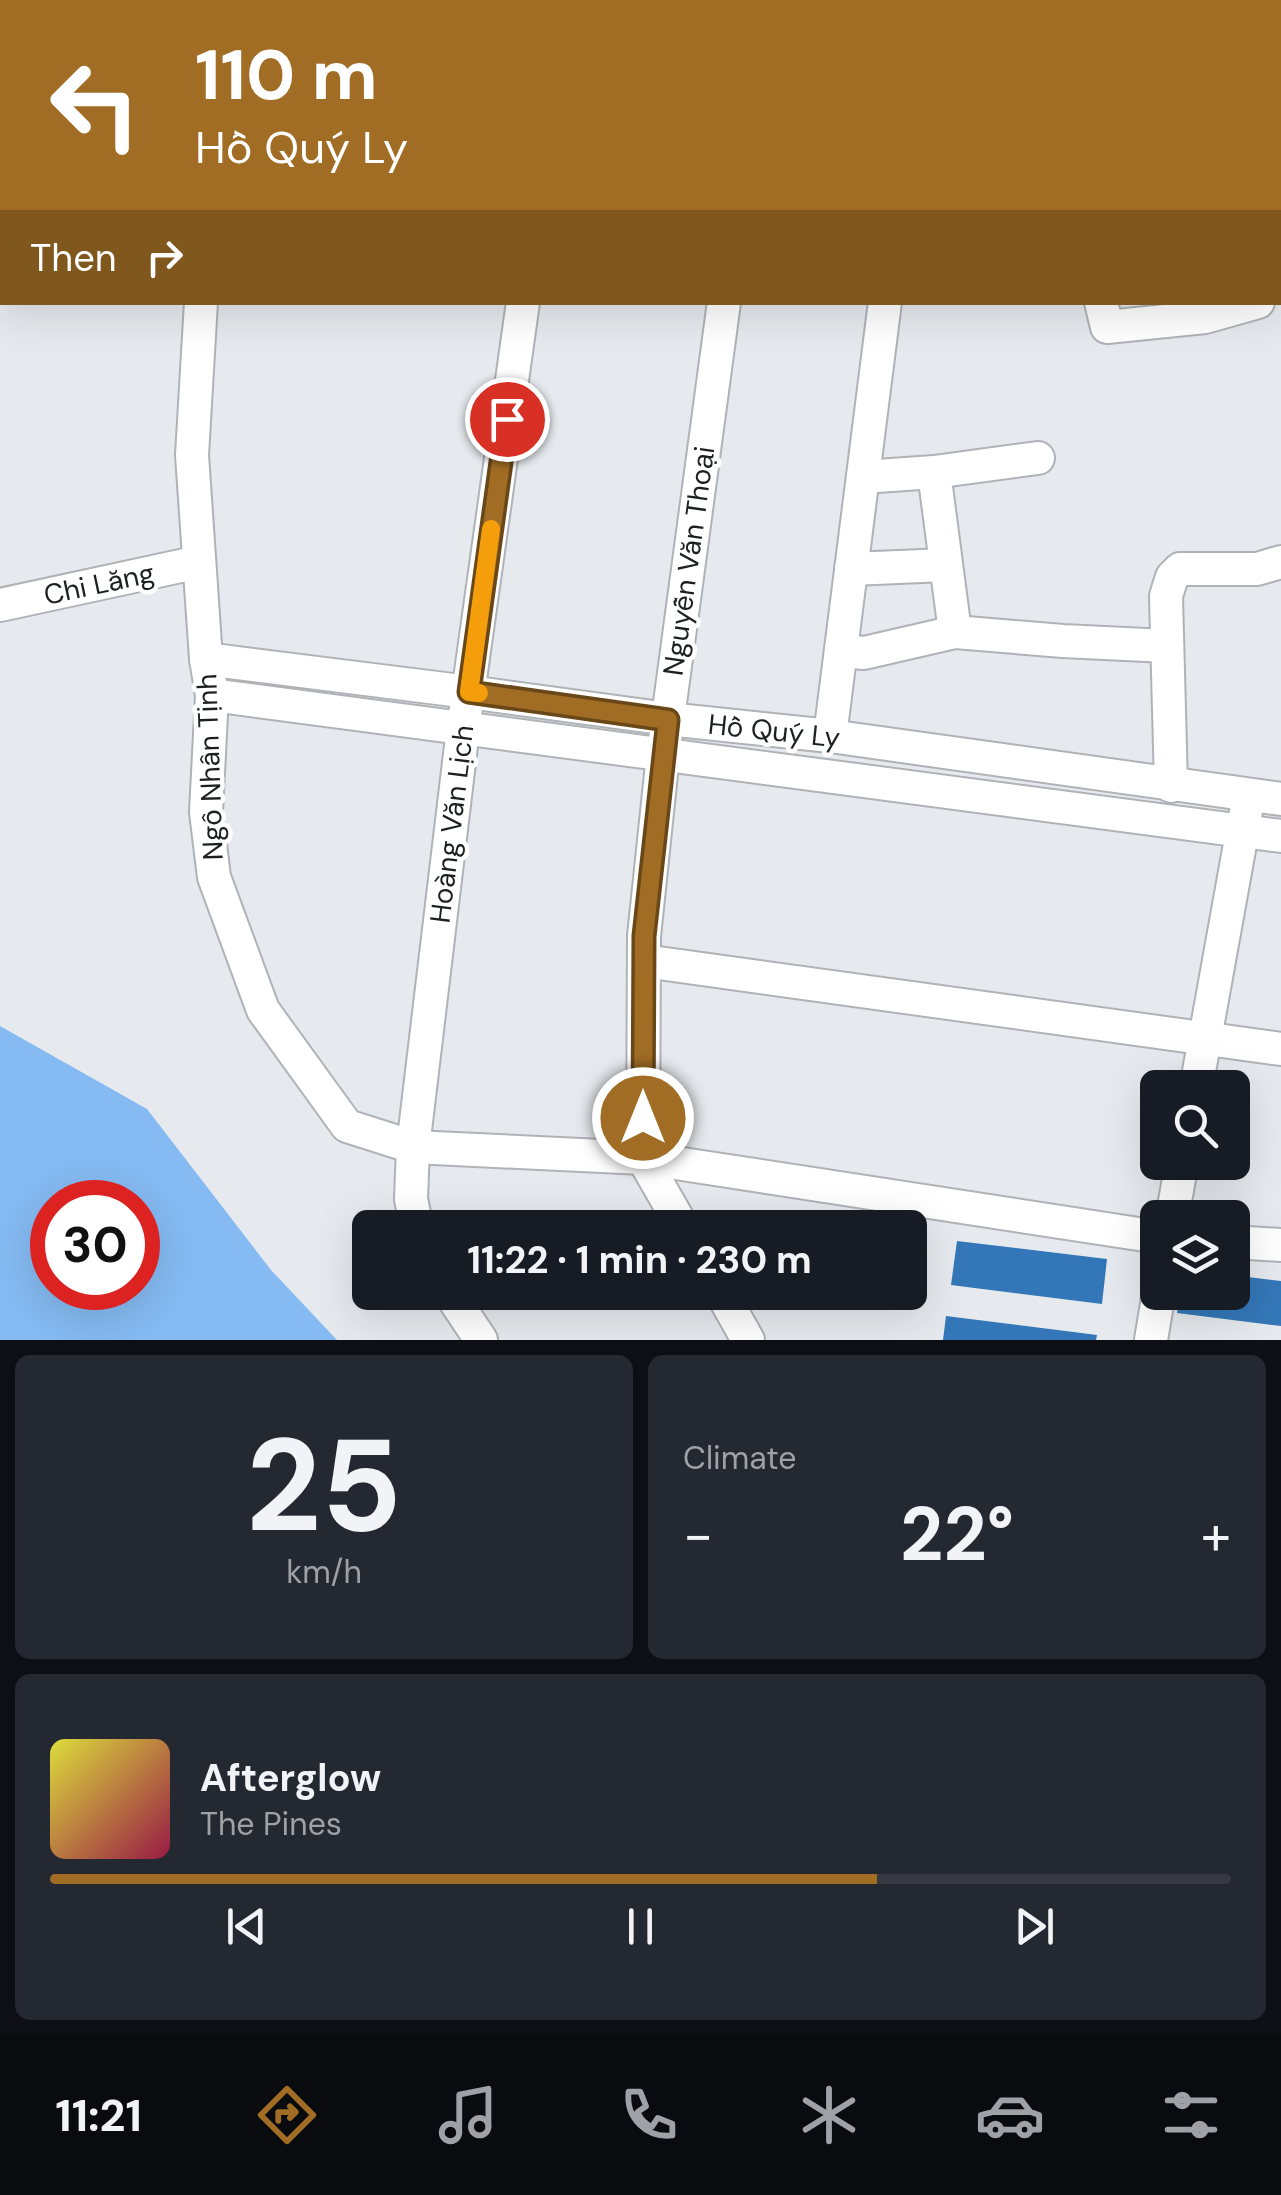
<!DOCTYPE html>
<html lang="en">
<head>
<meta charset="utf-8">
<style>
	:root { --surface:#171b24; --page:#242831; --text:#f1f3f6; --muted:#9ea1a6; --line:#363941; --accent:#a16d25 }
	body { margin:0; font-family:"DM Sans",sans-serif; background:var(--page); color:var(--text); height:100vh; display:flex; flex-direction:column; font-size:38px; white-space:nowrap }
	* { box-sizing:border-box; margin:0 }
	p { font-size:32px; color:var(--muted) }
	.icon { flex:none; width:55px; height:55px; fill:none; stroke:currentColor; stroke-width:2; stroke-linecap:round; stroke-linejoin:round }
	.map { position:relative; height:1340px; overflow:hidden }
	.drawer { display:flex; flex-direction:column; gap:15px; padding:15px; background:#0d0f14; flex:1 }
	.drawer>* { flex:none }
	.top-card { position:absolute; left:0px; top:0px; width:1282px; height:305px; box-shadow:0 10px 40px #0002; background:#a16d25; color:#fff; overflow:hidden }
	.buttons { position:absolute; left:1140px; top:1070px; display:grid; gap:20px }
	.buttons a { display:grid; place-items:center; width:110px; height:110px; border-radius:15px; background:var(--surface); box-shadow:0 10px 40px #0002; font-size:50px }
	.speed { position:absolute; left:30px; top:1180px; display:flex; gap:20px; font-size:50px; font-weight:700; text-align:center }
	.speed>* { display:grid; place-content:center; width:130px; height:130px; border-radius:50%; background:var(--surface); box-shadow:0 10px 40px #0002; line-height:1 }
	.speed .limit { border:15px solid #d22; background:#fff; color:#111 }
	.pin { position:absolute; display:grid; place-items:center; width:85px; height:85px; color:#fff; margin:-42px; border:5px solid #fff; border-radius:50%; box-shadow:0 2px 10px #0007 }
	.me { position:absolute; width:110px; margin:-55px; rotate:0deg; stroke-linejoin:round; filter:drop-shadow(0 0 8px #0008) }
	.turn { display:flex; align-items:center; gap:35px; height:210px; padding:0 30px; font-size:45px }
	.turn .icon { width:130px; height:130px; stroke-width:2.5 }
	.turn b { display:block; font-size:70px; line-height:85px }
	.then { display:flex; align-items:center; height:95px; padding:0 30px; background:#0003; gap:20px; font-size:38px }
	.big { font-size:75px; font-weight:700; line-height:1.1 }
	.drawer .tile { flex:1; display:flex; flex-direction:column; justify-content:center; gap:15px; min-width:0; padding:0 35px; border-radius:15px; background:var(--page) }
	.drawer .dial { align-items:center; gap:0 }
	.dial b { font-size:130px; line-height:1 }
	.song { display:flex; align-items:center; gap:30px }
	.cover { width:120px; height:120px; border-radius:15px; background:linear-gradient(135deg,hsl(60 70% 55%),hsl(340 70% 35%)) }
	.played { height:10px; border-radius:5px; background:linear-gradient(90deg,var(--accent) 70%,var(--line) 70%) }
	.keys { display:flex; justify-content:space-around; direction:ltr }
	.heat { display:flex; justify-content:space-between; align-items:center; font-size:55px; direction:ltr }
	.drawer .tiles { flex:1; display:grid; gap:15px; grid-template-columns:1fr 1fr }
	.tile:last-child { grid-column:span 2 }
	.trip { position:absolute; left:352px; top:1210px; width:575px; height:100px; border-radius:15px; background:var(--surface); box-shadow:0 10px 40px #0002; font-weight:700; line-height:100px; text-align:center }
	.tab-bar { display:flex; height:160px; justify-content:space-around; align-items:center; background:#090b0e; color:var(--muted) }
	.tab-bar .icon { width:70px; height:70px }
	.tab-bar .selected { color:var(--accent) }
	.tab-bar b { font-size:45px; color:var(--text) }
	.map>svg:first-child { display:block }
</style>
</head>
<body>
<div class="map">
<svg width="1281" height="1340" viewBox="0 0 1281 1340">
	<rect width="100%" height="100%" fill="#e6eaee"/>
	<!-- water -->
	<path fill="#85baf2" fill-rule="evenodd" d="M0,1026L147,1109L271,1270L337,1340H0ZM52,1202H138V1288H52Z"/>
	<!-- building -->
	<g fill="#3477b8">
		<polygon points="957,1241 1107,1259 1102,1304 951,1285"/>
		<polygon points="1232,1275 1281,1281 1281,1326 1177,1313 1180,1292 1232,1292"/>
		<polygon points="946,1316 1097,1335 1096,1340 943,1340"/>
	</g>
	<g fill="none" stroke-linecap="round" stroke-linejoin="round">
		<!-- minor casing -->
		<g stroke="#afb3b7" stroke-width="36">
			<g id="minor">
				<polyline points="871,0 871,2"/>
				<polyline points="1219,0 1220,2"/>
				<polyline points="244,2 245,0"/>
				<polyline points="1280,105 1281,104"/>
				<polyline points="201,302 192,455 206,659 212,695 206,812 214,877 263,1010 347,1126 413,1147 643,1158 1158,1237"/>
				<polyline points="1101,302 1107,327 1205,317 1258,302"/>
				<polyline points="934,472 955,632"/>
				<polyline points="863,477 934,472 1038,458"/>
				<polyline points="851,569 946,565"/>
				<polyline points="0,605 199,562"/>
				<polyline points="841,651 864,653 955,632 1063,641 1167,646"/>
				<polyline points="206,659 469,692 668,719 830,736 1281,799"/>
				<polyline points="212,695 1281,836"/>
				<polyline points="830,736 885,302"/>
				<polyline points="1171,786 1166,596 1172,577 1180,569 1257,569 1281,562"/>
				<polyline points="644,961 1281,1049"/>
				<polyline points="1196,1088 1246,811"/>
				<polyline points="1172,1218 1182,1162"/>
				<polyline points="417,1228 411,1199 413,1147 463,729 523,302"/>
				<polyline points="683,1228 643,1158 644,936 663,755 724,302"/>
				<polyline points="1232,1242 1281,1245"/>
				<polyline points="449,1292 481,1340"/>
				<polyline points="721,1292 748,1340"/>
				<polyline points="1151,1340 1159,1292"/>
			</g>
		</g>
		<!-- minor -->
		<use href="#minor" stroke="#fff" stroke-width="32"/>
	</g>
	<g fill="none" stroke-linecap="round" stroke-linejoin="round">
		<!-- route casing -->
		<g stroke="#694718" stroke-width="25">
			<polyline id="route" points="507,419 469,692 668,720 644,936 643,1118"/>
		</g>
		<!-- route -->
		<use href="#route" stroke="#a16d25" stroke-width="18"/>
		<!-- slow -->
		<polyline stroke="#f59e0b" stroke-width="18" points="479,693 469,692 491,529"/>
	</g>
	<g text-anchor="middle" dominant-baseline="central" stroke-width="9" stroke-linejoin="round" paint-order="stroke">
		<!-- street labels -->
		<g font-size="28" fill="#1d1f20" stroke="#fff">
			<text transform="translate(689 561) rotate(-82)">Nguyễn Văn Thoại</text>
			<text transform="translate(99 584) rotate(-12)">Chi Lăng</text>
			<text transform="translate(774 731) rotate(6)">Hồ Quý Ly</text>
			<text transform="translate(210 767) rotate(-92)">Ngô Nhân Tịnh</text>
			<text transform="translate(452 824) rotate(-83)">Hoàng Văn Lịch</text>
		</g>
	</g>
</svg>
<div class="buttons">
<a><svg class="icon" aria-label="search" viewBox="0 0 24 24"><circle cx="10" cy="10" r="6"/><path d="M15 15l6 6"/></svg></a>
<a><svg class="icon" aria-label="layers" viewBox="0 0 24 24"><path d="M12 4l9 5-9 5-9-5zM3 14l9 5 9-5"/></svg></a>
</div>
<div class="speed"><div class="limit">30</div></div>
<div class="pin" style="left:507px;top:419px;background:#d93025"><svg class="icon" aria-label="arrive" viewBox="0 0 24 24"><path d="M6 21V4h12l-3 4 3 4H6"/></svg></div>
<svg class="me" style="left:643px;top:1118px" viewBox="-20 -20 40 40"><circle r="17" fill="#a16d25" stroke="#fff" stroke-width="3"/><path d="M0-11L8 9 0 5-8 9z" fill="#fff"/></svg>
<div class="trip">11:22 · 1 min · 230 m</div>
<div class="top-card">
<div class="turn"><svg class="icon" aria-label="left" viewBox="0 0 24 24"><path d="M17 20v-9H6M10 6l-5 5 5 5"/></svg><div><b>110 m</b>Hồ Quý Ly</div></div>
<div class="then">Then<svg class="icon" aria-label="right" viewBox="0 0 24 24"><path d="M7 20v-9h11M14 6l5 5-5 5"/></svg></div>
</div>
</div>
<section class="drawer">
<div class="tiles">
<div class="tile dial"><b>25</b><p>km/h</p></div>
<div class="tile"><p>Climate</p>
<div class="heat"><a>−</a><b class="big">22°</b><a>+</a></div>
</div>
<div class="tile">
<div class="song"><i class="cover"></i><div><b>Afterglow</b><p>The Pines</p></div></div>
<div class="played"></div>
<div class="keys"><svg class="icon" aria-label="previous" viewBox="0 0 24 24"><path d="M18 5L8 12l10 7zM5 5v14"/></svg><svg class="icon" aria-label="pause" viewBox="0 0 24 24"><path d="M8 5v14M16 5v14"/></svg><svg class="icon" aria-label="next" viewBox="0 0 24 24"><path d="M6 5l10 7-10 7zM19 5v14"/></svg></div>
</div>
</div>
</section>
<nav class="tab-bar">
<b>11:21</b>
<svg class="icon selected" aria-label="directions" viewBox="0 0 24 24"><path d="M12 3l9 9-9 9-9-9zM9 14v-3h6M13 9l2 2-2 2"/></svg>
<svg class="icon" aria-label="music" viewBox="0 0 24 24"><path d="M9 18V5l10-2v13"/><circle cx="6" cy="18" r="3"/><circle cx="16" cy="16" r="3"/></svg>
<svg class="icon" aria-label="phone" viewBox="0 0 24 24"><path d="M5 4h4l2 5-3 2q2 4 5 5l2-3 5 2v4C11 20 4 13 5 4z"/></svg>
<svg class="icon" aria-label="climate" viewBox="0 0 24 24"><path d="M12 3v18M4 7l16 10M4 17L20 7"/></svg>
<svg class="icon" aria-label="car" viewBox="0 0 24 24"><path d="M5 17H2v-5l4-1 3-4h7l3 4 3 1v5h-3M9 17h6M6 11h13"/><circle cx="7" cy="17" r="2"/><circle cx="17" cy="17" r="2"/></svg>
<svg class="icon" aria-label="filters" viewBox="0 0 24 24"><path d="M4 7h16M4 17h16"/><circle cx="9" cy="7" r="2"/><circle cx="15" cy="17" r="2"/></svg>
</nav>
</body>
</html>
